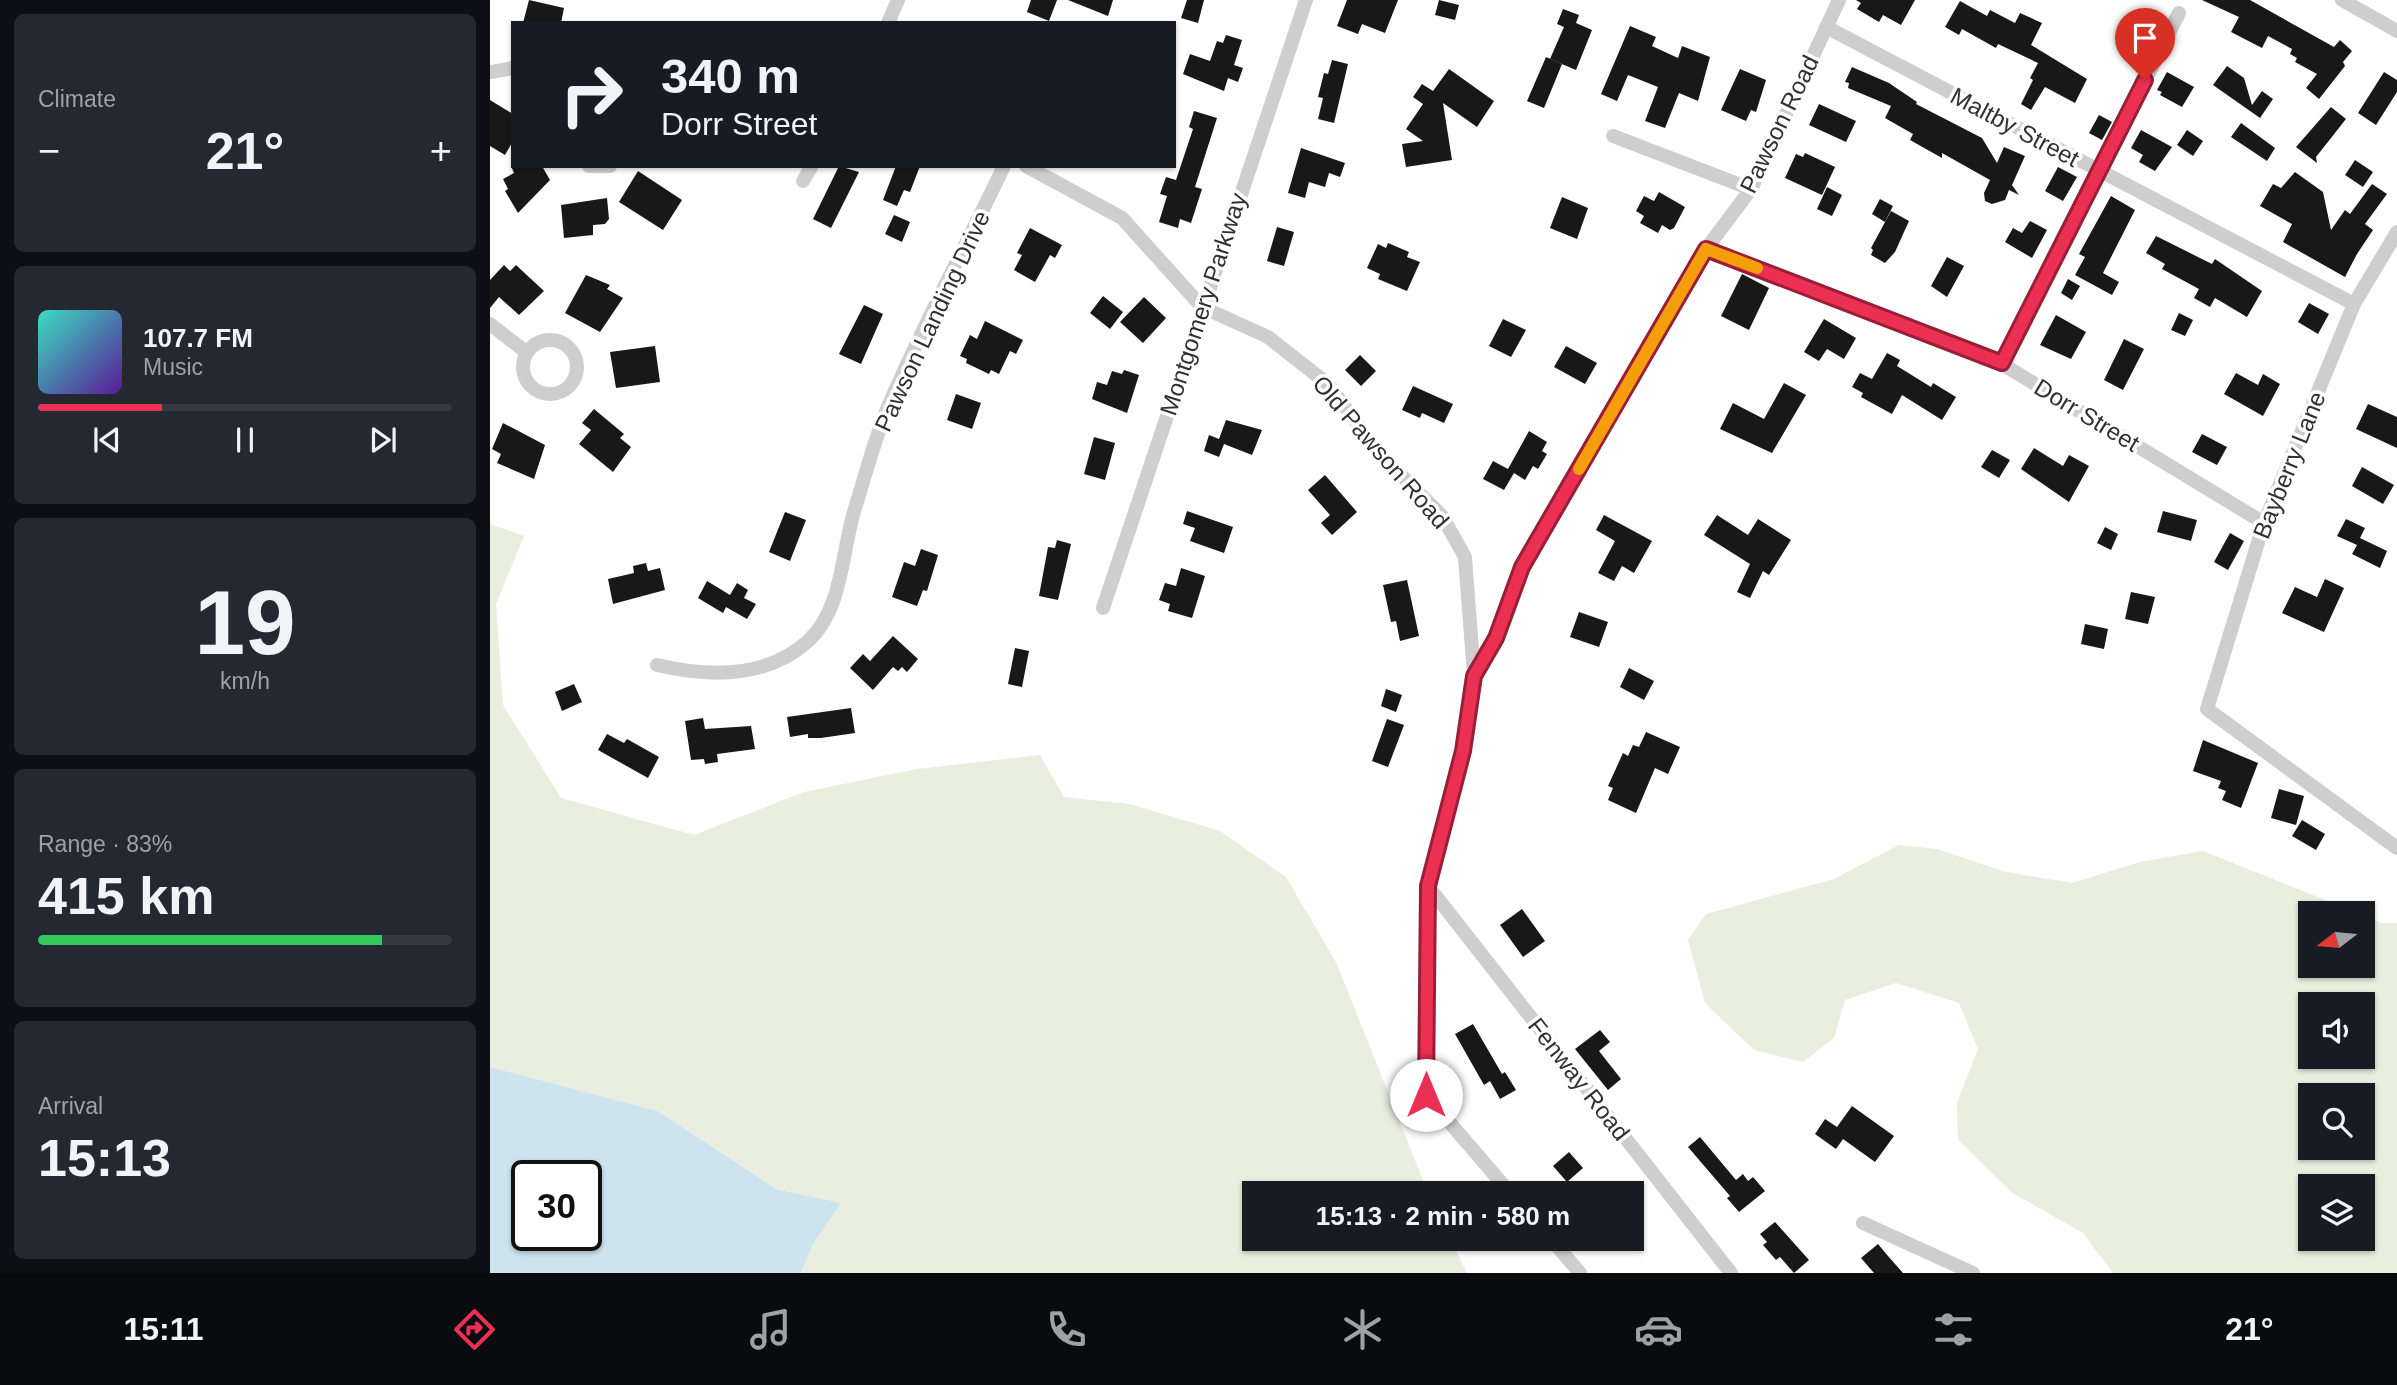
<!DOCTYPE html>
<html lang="en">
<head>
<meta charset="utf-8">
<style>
	:root { --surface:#171b24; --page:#242831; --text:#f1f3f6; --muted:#9ea1a6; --line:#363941; --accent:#eb3053 }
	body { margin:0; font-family:Arial,sans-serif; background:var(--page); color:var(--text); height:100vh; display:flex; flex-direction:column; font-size:26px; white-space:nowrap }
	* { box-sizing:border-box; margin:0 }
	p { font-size:23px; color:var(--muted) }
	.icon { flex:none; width:38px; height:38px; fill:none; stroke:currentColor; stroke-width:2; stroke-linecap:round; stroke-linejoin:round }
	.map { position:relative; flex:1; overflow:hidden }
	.drawer { display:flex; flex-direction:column; gap:14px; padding:14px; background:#0d0f14; width:490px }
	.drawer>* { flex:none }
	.banner { position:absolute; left:21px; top:21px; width:665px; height:147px; border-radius:0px; box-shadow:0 2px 5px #0004; background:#171b24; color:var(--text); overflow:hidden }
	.needle { width:46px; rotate:254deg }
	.buttons { position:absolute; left:1808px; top:901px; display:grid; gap:14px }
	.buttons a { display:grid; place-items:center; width:77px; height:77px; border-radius:0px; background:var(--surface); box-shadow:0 2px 5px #0004; font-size:35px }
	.speed { position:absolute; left:21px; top:1160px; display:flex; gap:14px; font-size:35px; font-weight:700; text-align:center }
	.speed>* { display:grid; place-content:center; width:91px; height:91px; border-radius:50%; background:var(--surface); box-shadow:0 2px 5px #0004; line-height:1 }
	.speed .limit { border:4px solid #111; border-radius:10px; background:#fff; color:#111 }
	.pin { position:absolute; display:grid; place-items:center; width:60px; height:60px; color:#fff; margin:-72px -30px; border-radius:50% 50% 50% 0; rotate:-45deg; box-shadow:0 0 7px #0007 }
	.pin .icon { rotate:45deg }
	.me { position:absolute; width:77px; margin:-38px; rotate:0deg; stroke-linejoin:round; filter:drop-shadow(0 0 5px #0008) }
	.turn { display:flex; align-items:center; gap:24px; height:147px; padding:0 35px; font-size:32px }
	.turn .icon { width:91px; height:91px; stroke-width:2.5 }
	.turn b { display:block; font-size:49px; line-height:60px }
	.big { font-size:52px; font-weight:800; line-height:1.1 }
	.drawer .tile { flex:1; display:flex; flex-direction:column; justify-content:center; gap:10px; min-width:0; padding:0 24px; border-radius:10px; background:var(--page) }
	.drawer .dial { align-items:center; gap:0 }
	.dial b { font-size:91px; line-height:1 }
	.song { display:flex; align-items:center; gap:21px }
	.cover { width:84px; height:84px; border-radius:10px; background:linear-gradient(135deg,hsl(170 70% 55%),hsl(270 70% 35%)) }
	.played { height:7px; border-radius:4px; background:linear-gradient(90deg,var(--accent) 30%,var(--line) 30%) }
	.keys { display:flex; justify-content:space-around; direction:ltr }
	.heat { display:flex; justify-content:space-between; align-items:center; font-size:38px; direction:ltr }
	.charge { height:10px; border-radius:5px; background:linear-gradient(90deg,#34c759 83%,var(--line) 0) }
	.trip { position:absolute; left:752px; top:1181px; width:402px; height:70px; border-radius:0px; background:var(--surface); box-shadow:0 2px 5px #0004; font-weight:800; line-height:70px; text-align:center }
	.dock { display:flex; height:112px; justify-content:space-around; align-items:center; background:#090b0e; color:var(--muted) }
	.dock .icon { width:49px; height:49px }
	.dock .selected { color:var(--accent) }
	.dock b { font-size:32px; color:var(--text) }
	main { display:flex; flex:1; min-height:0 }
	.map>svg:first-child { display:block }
</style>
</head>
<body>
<main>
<section class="drawer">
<div class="tile"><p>Climate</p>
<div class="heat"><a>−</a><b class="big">21°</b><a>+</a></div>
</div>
<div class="tile">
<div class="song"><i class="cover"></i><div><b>107.7 FM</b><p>Music</p></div></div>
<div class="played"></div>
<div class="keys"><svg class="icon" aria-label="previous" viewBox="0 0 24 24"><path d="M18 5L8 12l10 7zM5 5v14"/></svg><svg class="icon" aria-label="pause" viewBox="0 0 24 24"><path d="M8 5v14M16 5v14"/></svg><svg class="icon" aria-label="next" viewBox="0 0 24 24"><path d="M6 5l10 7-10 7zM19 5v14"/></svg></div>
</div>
<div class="tile dial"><b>19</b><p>km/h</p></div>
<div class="tile"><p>Range · 83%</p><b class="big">415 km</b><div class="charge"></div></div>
<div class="tile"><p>Arrival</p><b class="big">15:13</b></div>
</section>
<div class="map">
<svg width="1907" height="1273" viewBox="0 0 1907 1273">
	<rect width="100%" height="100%" fill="#fff"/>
	<!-- green -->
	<g fill="#e9eedf" fill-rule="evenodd">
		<polygon points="0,524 34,536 6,604 13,705 71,798 204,835 314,792 427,769 550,755 574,797 640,804 730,831 796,877 847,964 938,1193 765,1194 765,1239 960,1239 977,1273 311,1273 323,1244 350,1203 286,1189 168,1111 0,1067"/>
		<path d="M1409,845L1447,849L1516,872L1582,883L1650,862L1713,851L1868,913L1820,914V966H1872L1873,915L1891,923H1907V1273H1623L1593,1233L1521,1192L1468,1140L1467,1103L1488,1049L1469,1003L1406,983L1355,1000L1344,1038L1313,1062L1264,1050L1215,1003L1198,940L1216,914L1344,879ZM1820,1004H1872V1057H1820ZM1820,1096H1872V1148H1820ZM1820,1186H1872V1239H1820Z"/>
	</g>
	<!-- water -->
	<path fill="#cbe4ee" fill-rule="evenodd" d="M0,1067L168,1111L286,1189L351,1203L323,1244L311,1273H0ZM37,1176H96V1236H37Z"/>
	<!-- building -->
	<g fill="#181818">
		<polygon points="39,0 74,8 71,23 33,23"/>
		<polygon points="541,0 567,0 559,21 537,12"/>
		<polygon points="578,0 623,0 618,16"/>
		<polygon points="697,0 714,0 708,23 691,18"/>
		<polygon points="857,0 908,0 895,33 872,24 868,34 847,26"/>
		<polygon points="949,0 969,5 965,20 945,15"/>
		<polygon points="1366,0 1425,0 1411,25 1393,15 1389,22 1367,9 1371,3"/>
		<polygon points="1712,0 1760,0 1844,47 1850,40 1862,51 1853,62 1855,66 1829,99 1816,88 1827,74 1805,62 1807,58 1800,54 1802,49 1778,36 1772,48 1741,32 1749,17"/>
		<polygon points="1470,1 1497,16 1500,10 1525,23 1530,13 1552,23 1541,45 1597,79 1585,103 1555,87 1541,110 1531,104 1543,80 1540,78 1548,63 1508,44 1506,48 1472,29 1469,35 1455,27"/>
		<polygon points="1073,9 1089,15 1086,23 1102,30 1086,70 1060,59 1074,27 1067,24"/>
		<polygon points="1140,26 1166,37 1162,46 1188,58 1192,46 1220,57 1208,101 1189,93 1175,128 1155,121 1168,87 1138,75 1127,101 1111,94"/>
		<polygon points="736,35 752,40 744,65 753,68 748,82 738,78 734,91 693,74 700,54 720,61 727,41 733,43"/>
		<polygon points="1648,45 1659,51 1650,69 1638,62"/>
		<polygon points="1056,57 1072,64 1054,108 1037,101"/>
		<polygon points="842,60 858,64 844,123 828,119 833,98 828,97 834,73 838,74"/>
		<polygon points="1737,66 1754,78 1762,105 1772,91 1783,99 1770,118 1723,85"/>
		<polygon points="1362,67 1399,83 1427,102 1426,104 1492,138 1507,163 1514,147 1535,156 1522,185 1529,195 1519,190 1515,200 1502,204 1495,201 1494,193 1500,180 1452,153 1452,158 1420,140 1423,134 1395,118 1401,106 1358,88 1359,83 1355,82"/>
		<polygon points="959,69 1004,101 987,127 953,103 962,160 916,167 912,144 933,141 916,129 933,104 923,97 932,84 943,91"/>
		<polygon points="1250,69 1276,80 1266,112 1261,110 1256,121 1231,110"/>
		<polygon points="1677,72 1704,87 1692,107 1670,95 1672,92 1667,90"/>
		<polygon points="1894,72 1907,80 1907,92 1886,125 1868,113"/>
		<polygon points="0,100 23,114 23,141 15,155 0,146"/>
		<polygon points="1329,104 1366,121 1356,142 1319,125"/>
		<polygon points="1841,107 1856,119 1826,157 1827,163 1806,147"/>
		<polygon points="704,111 727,118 705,187 712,189 701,223 690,219 688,228 669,222 677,196 670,194 676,177 686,180 703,129 699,127"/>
		<polygon points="1609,115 1622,122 1612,140 1599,133"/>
		<polygon points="1751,123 1785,148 1777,161 1741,137"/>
		<polygon points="1651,130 1682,147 1665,171 1649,162 1653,155 1641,148"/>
		<polygon points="1697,130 1713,141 1703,156 1687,145"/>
		<polygon points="811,148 855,163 850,177 839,173 835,187 819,182 815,198 798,193"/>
		<polygon points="1315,153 1345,167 1332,195 1295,178 1306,154 1313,157"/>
		<polygon points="1865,160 1883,172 1873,187 1855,175"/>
		<polygon points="21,166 52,166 60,180 28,213 15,191 18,189 13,179 24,173"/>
		<polygon points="349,166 369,172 341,228 323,219"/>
		<polygon points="406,166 430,166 420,192 414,190 407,206 393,200"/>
		<polygon points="1568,167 1587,177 1573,201 1555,191"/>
		<polygon points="148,171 192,200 173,230 129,202"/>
		<polygon points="1805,172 1833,192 1841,230 1855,210 1860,214 1882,184 1897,194 1875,224 1883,230 1867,254 1855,277 1793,242 1802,224 1770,206 1783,184 1791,188"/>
		<polygon points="1337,187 1352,195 1342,216 1327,209"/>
		<polygon points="1169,192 1195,207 1184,228 1180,230 1172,225 1168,233 1150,223 1154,216 1146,211 1154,196 1164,201"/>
		<polygon points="1621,196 1645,210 1613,273 1629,282 1622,295 1585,275 1595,257 1589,254"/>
		<polygon points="1072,197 1098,208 1087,239 1060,228"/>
		<polygon points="117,198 119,219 115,224 103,225 103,235 74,238 71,205"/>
		<polygon points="1390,199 1403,206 1395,222 1382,214"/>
		<polygon points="1401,211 1419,221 1405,252 1395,263 1381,255 1383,250 1381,248"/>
		<polygon points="404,215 420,222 412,242 395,234"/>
		<polygon points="1540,221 1557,230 1542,258 1515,242 1523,228 1532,233"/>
		<polygon points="787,227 804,232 794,266 777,261"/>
		<polygon points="540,228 572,245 565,258 560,255 545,282 524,270 532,255 527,253"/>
		<polygon points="1666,236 1722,264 1725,259 1772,291 1757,317 1725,298 1720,307 1704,298 1709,289 1672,269 1675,264 1656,253"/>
		<polygon points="898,243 919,252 917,257 930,262 917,291 888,279 890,274 877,268 888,244 896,248"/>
		<polygon points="1457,257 1474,266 1457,297 1441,286"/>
		<polygon points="14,265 20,271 26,265 54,291 29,315 9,297 0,308 0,280"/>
		<polygon points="1252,274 1279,288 1259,330 1231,316"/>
		<polygon points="96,275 120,285 117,289 133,298 110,332 75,313"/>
		<polygon points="1578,279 1590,286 1582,300 1571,293"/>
		<polygon points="613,296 633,312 620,329 600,313"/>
		<polygon points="654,297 676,318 653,343 630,322"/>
		<polygon points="1819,303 1839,314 1828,334 1808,322"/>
		<polygon points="374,305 393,314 371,364 349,354"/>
		<polygon points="1689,313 1703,320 1695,336 1681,330"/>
		<polygon points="1566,315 1596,332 1581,359 1550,345"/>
		<polygon points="1013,319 1036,330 1021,357 999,346"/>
		<polygon points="1334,319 1366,338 1354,359 1337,349 1329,361 1314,352"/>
		<polygon points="495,321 533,340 526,354 520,351 509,374 501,370 499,374 476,363 477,359 470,356 480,335 487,339"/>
		<polygon points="1634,339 1654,349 1633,390 1614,380"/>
		<polygon points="165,346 170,382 126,388 120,352"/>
		<polygon points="1076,346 1107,363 1095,384 1064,367"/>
		<polygon points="1397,353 1410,360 1407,366 1441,387 1443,383 1466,397 1452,420 1412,395 1402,414 1371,397 1373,393 1362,387 1370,373 1382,379"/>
		<polygon points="870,355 886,371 871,386 855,370"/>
		<polygon points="634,370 649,375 637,413 602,399 607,382 617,385 622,371 632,374"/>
		<polygon points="1746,373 1768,385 1773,374 1790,384 1773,416 1734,394"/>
		<polygon points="1294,383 1316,395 1282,453 1230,429 1243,403 1274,419"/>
		<polygon points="923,386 963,404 954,423 932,413 930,418 912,410"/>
		<polygon points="466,394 491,403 482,429 457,420"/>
		<polygon points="1878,404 1907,417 1907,448 1866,429"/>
		<polygon points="104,409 134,434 130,438 141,447 123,472 89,444 101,430 92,423"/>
		<polygon points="736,420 772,430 762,455 734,444 729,457 714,451 719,435 729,439"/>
		<polygon points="13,423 55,445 44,479 7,463 11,454 2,449"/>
		<polygon points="1039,431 1057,442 1052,451 1057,454 1048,469 1043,466 1035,480 1024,473 1014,490 993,479 1003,461 1018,469"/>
		<polygon points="1712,434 1737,447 1727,465 1702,452"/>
		<polygon points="604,437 625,443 615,480 594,474"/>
		<polygon points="1544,448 1573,466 1579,455 1599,466 1579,502 1531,469"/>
		<polygon points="1502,450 1520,460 1509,478 1491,467"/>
		<polygon points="1872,467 1904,485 1893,504 1862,486"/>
		<polygon points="835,475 867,512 842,535 831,523 840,515 818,490"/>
		<polygon points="697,511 743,527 734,553 700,541 705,528 693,524"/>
		<polygon points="1673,511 1707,520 1701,541 1667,532"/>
		<polygon points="295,512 316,520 300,561 279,552"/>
		<polygon points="1114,515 1162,541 1144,573 1132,566 1124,581 1108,573 1125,541 1106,530"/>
		<polygon points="1227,515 1258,535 1268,519 1301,540 1279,575 1273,571 1260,598 1247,592 1260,564 1214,535"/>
		<polygon points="1856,519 1875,528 1870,538 1897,551 1890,568 1862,554 1867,545 1847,536"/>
		<polygon points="1615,527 1628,534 1621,550 1607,543"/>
		<polygon points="1740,533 1754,541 1738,570 1724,562"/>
		<polygon points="567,540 581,544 568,600 549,596 558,547 565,548"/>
		<polygon points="431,549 448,555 437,591 433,590 427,606 402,597 414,562 425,566"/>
		<polygon points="156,563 158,571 170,568 175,590 123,604 118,579 144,573 143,566"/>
		<polygon points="691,568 715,576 702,618 678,611 680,604 669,600 675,583 686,586"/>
		<polygon points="1835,579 1854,588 1834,632 1792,613 1805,587 1827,597"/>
		<polygon points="917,580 929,636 910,641 906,621 901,622 893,585"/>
		<polygon points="217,581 240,595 247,583 258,590 254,598 266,604 257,619 236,607 233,613 208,598"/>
		<polygon points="1641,592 1665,597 1658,624 1635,619"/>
		<polygon points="1089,612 1118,622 1109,647 1080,637"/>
		<polygon points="1595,624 1618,629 1614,649 1591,644"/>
		<polygon points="403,636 428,659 417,672 412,667 408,671 403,667 383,690 360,668 373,654 380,661"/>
		<polygon points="525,648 539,651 532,687 518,684"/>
		<polygon points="1139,668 1164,681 1154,700 1130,687"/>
		<polygon points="84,684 92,702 72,711 65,692"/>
		<polygon points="896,689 912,695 906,712 891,706"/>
		<polygon points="361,708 365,733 331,738 318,738 318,734 300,737 297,717"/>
		<polygon points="213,718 215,729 261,726 265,749 227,754 228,762 215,764 214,759 201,760 195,721"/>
		<polygon points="897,719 914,725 898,767 882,761"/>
		<polygon points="1156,732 1190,747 1178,774 1165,768 1146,813 1118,800 1123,788 1118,786 1133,753 1138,756 1143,745 1149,747"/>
		<polygon points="117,734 134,743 137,739 169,757 158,778 108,750"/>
		<polygon points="1713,740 1768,763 1751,808 1732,800 1736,791 1728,788 1731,781 1703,771"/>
		<polygon points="1789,789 1814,796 1806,825 1781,818"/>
		<polygon points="1812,820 1835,834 1826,850 1802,836"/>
		<polygon points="1032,909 1055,941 1033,957 1010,925"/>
		<polygon points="983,1024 1012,1074 1015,1072 1026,1090 1010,1099 1000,1081 994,1085 965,1034"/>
		<polygon points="1110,1030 1120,1042 1109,1051 1131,1079 1118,1090 1085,1049"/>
		<polygon points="1362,1106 1404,1136 1385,1162 1353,1139 1346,1149 1325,1134 1335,1119 1347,1127"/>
		<polygon points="1210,1137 1246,1180 1253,1174 1258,1181 1263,1177 1275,1191 1249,1212 1237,1198 1240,1196 1198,1147"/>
		<polygon points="1079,1152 1093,1168 1077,1182 1063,1166"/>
		<polygon points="1285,1222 1319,1260 1304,1273 1290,1257 1286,1260 1273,1245 1277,1242 1270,1234"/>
		<polygon points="1388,1244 1398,1256 1413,1273 1384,1273 1371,1258"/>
	</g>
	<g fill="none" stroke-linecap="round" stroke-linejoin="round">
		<!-- minor -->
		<g stroke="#cecece" stroke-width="14">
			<polyline points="1852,0 1907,31"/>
			<polyline points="398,23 408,0"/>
			<polyline points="1336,27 1864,304"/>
			<polyline points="0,72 23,68"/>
			<polyline points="1123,136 1261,189"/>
			<polyline points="99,166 120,166"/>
			<polyline points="536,166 632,218 712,307 778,337 839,385 887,451 952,516 975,557 984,675"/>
			<polyline points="313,181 322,166"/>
			<polyline points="1907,232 1864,304 1774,523 1717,709 1907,848"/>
			<polyline points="1216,249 1512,364 1774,523"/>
			<polyline points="0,324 36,352"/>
			<circle cx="60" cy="367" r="27"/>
			<polyline points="1512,364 1689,13"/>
			<polyline points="613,608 816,0"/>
			<path d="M167,665C218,677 275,679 317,642C354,609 351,550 366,505C377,470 386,433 401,400C435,321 477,244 514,166"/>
			<polyline points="938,886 1241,1273"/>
			<polyline points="1021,1194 936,1095 938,886 973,751 984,675 1006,638 1032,567 1216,249 1261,189 1349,0"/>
			<polyline points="1373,1223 1483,1273"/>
			<polyline points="1061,1239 1090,1273"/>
		</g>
	</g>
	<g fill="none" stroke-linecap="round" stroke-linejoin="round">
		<!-- route casing -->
		<g stroke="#991f36" stroke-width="18">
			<polyline id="route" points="936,1095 938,886 973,751 984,676 1006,638 1032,567 1216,249 1512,363 1655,80"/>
		</g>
		<!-- route -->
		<use href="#route" stroke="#eb3053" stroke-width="12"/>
		<!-- slow -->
		<polyline stroke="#f59e0b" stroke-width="12" points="1089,469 1216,249 1267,268"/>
	</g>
	<g text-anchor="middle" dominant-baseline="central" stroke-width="7" stroke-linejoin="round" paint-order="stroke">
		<!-- street labels -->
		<g font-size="24" fill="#313131" stroke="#fff">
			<text transform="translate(1289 124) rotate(-64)">Pawson Road</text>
			<text transform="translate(1525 127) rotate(28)">Maltby Street</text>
			<text transform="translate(713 304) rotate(-72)">Montgomery Parkway</text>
			<text transform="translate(442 321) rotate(-65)">Pawson Landing Drive</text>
			<text transform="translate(1597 415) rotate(31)">Dorr Street</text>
			<text transform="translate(891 452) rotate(49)">Old Pawson Road</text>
			<text transform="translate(1799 465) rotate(-68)">Bayberry Lane</text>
			<text transform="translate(1089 1079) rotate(52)">Fenway Road</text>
		</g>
	</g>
</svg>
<div class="buttons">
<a><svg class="needle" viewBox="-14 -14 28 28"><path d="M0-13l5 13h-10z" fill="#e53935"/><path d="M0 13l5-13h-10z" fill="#9ea1a6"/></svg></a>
<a><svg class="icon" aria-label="sound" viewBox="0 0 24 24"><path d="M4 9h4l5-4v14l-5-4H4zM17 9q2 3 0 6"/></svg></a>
<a><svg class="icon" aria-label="search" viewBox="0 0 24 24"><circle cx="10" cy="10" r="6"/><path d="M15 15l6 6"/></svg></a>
<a><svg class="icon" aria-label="layers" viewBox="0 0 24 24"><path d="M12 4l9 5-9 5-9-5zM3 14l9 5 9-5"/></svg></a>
</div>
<div class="speed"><div class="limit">30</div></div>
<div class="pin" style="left:1655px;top:80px;background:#d93025"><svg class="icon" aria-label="arrive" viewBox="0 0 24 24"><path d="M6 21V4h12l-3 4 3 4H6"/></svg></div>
<svg class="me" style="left:936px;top:1095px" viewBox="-20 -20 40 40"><circle r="19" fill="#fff"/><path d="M0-13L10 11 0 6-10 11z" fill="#eb3053"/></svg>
<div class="trip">15:13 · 2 min · 580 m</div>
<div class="banner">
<div class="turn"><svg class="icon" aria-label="right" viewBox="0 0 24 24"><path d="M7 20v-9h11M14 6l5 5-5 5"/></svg><div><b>340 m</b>Dorr Street</div></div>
</div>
</div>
</main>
<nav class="dock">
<b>15:11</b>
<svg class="icon selected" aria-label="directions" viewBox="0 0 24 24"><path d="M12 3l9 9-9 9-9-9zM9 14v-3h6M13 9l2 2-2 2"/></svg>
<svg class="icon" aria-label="music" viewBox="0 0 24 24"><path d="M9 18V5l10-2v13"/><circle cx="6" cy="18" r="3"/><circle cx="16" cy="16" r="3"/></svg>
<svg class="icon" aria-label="phone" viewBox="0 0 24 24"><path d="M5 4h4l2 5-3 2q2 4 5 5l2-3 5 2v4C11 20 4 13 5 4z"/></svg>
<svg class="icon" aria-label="climate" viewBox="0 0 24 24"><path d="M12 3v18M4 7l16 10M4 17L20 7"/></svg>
<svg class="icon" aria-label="car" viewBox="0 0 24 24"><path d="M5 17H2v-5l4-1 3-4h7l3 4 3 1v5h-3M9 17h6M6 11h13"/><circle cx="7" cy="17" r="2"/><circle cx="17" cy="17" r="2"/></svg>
<svg class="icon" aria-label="filters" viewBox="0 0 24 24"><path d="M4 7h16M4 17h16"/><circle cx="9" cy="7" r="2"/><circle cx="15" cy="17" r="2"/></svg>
<b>21°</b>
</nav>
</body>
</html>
